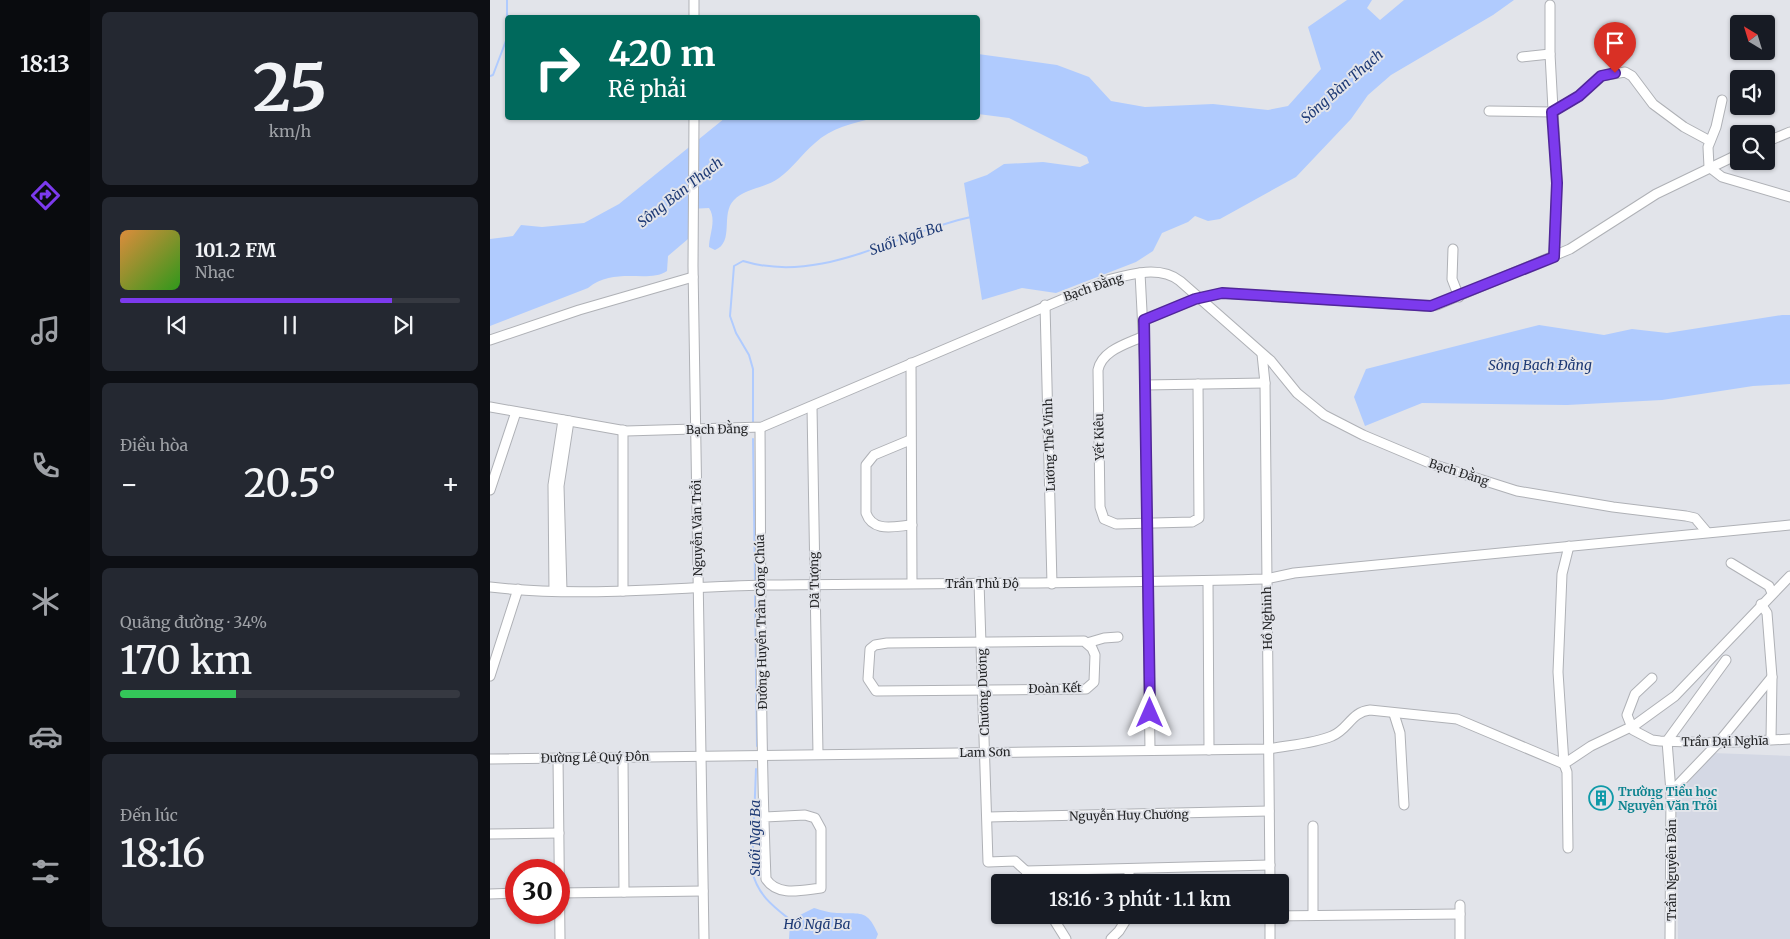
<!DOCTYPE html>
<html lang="vi">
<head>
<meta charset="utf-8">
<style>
	:root { --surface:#171b24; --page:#242831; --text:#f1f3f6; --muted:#9ea1a6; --line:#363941; --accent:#7c3aed }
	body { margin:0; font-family:Merriweather,serif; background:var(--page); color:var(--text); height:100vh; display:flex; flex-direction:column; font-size:19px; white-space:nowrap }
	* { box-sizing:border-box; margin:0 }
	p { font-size:16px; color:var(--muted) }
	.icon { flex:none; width:28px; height:28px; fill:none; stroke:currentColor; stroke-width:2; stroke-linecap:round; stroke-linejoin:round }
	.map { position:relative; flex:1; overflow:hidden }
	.drawer { display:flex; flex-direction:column; gap:12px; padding:12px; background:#0d0f14; width:400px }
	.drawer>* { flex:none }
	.banner { position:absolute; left:15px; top:15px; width:475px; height:105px; border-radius:5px; box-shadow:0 1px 4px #0004; background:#00695c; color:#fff; overflow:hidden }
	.needle { width:32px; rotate:322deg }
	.buttons { position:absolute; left:1240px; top:15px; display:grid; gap:10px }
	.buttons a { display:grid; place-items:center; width:45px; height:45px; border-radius:5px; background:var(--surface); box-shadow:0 1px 4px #0004; font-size:25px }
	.speed { position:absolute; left:15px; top:859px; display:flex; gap:10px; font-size:25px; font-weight:700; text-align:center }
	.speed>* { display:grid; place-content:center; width:65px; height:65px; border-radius:50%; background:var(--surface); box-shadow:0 1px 4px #0004; line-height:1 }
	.speed .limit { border:8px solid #d22; background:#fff; color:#111 }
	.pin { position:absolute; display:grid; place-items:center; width:42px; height:42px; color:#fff; margin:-51px -21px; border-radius:50% 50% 50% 0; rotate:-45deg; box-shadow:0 0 5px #0007 }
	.pin .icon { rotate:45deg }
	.me { position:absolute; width:55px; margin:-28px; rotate:0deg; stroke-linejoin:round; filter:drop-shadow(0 0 4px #0008) }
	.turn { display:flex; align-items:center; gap:18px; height:105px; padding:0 20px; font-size:22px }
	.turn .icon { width:65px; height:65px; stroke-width:2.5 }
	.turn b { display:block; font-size:35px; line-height:42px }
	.big { font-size:38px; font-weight:600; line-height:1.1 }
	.drawer .tile { flex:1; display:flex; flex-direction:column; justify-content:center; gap:8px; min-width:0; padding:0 18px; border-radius:8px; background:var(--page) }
	.drawer .dial { align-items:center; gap:0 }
	.dial b { font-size:65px; line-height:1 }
	.song { display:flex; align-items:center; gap:15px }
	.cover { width:60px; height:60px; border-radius:8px; background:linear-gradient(135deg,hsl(30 70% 55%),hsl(110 70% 35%)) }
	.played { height:5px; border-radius:2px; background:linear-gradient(90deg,var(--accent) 80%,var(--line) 80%) }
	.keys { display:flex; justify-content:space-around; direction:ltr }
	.heat { display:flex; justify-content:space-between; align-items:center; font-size:28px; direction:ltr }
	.charge { height:8px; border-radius:4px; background:linear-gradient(90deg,#34c759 34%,var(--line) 0) }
	.trip { position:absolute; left:501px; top:874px; width:298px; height:50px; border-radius:5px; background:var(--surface); box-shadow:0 1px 4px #0004; font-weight:600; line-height:50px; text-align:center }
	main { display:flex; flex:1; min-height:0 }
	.tabs { display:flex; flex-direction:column; width:90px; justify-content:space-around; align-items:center; background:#090b0e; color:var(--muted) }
	.tabs .icon { width:35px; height:35px }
	.tabs .current { color:var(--accent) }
	.tabs b { font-size:22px; color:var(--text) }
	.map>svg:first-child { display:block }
</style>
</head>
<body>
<main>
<nav class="tabs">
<b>18:13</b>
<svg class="icon current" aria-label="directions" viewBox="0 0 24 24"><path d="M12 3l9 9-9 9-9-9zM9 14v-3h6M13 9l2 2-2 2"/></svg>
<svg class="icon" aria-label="music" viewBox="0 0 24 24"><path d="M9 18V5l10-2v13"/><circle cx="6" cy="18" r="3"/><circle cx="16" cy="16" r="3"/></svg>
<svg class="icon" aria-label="phone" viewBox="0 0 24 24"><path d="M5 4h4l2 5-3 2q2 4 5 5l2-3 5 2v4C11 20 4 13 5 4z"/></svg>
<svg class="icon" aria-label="climate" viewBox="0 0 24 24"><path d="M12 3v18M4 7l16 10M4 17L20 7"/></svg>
<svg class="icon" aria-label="car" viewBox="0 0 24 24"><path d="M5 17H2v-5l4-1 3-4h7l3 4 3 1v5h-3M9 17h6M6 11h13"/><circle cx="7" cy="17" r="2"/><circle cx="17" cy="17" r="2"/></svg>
<svg class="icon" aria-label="filters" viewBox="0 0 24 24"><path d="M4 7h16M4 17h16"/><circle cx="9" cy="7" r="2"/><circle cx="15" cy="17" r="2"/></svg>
</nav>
<section class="drawer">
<div class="tile dial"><b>25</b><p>km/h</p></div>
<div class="tile">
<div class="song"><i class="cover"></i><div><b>101.2 FM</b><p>Nhạc</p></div></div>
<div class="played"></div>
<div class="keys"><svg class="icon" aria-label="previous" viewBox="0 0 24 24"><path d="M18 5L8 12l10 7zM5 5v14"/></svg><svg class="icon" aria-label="pause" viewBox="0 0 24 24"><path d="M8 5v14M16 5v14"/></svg><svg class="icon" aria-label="next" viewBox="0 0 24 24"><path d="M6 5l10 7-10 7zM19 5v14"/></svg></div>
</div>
<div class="tile"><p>Điều hòa</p>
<div class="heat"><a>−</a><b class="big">20.5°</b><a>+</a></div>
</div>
<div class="tile"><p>Quãng đường · 34%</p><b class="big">170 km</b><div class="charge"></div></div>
<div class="tile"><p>Đến lúc</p><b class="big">18:16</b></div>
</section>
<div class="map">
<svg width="1300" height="939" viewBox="0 0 1300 939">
	<rect width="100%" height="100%" fill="#e2e4ea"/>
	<!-- built -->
	<polygon fill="#d4d8e4" points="1223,753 1300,756 1300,939 1188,939 1186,797"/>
	<!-- water -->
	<g fill="#b0cbfe">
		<polygon points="857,0 882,0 877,8 890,20 914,0 1024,0 1003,15 901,75 878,95 861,119 806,177 730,219 718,221 705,216 698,222 672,233 663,251 646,262 566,293 532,288 492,300 474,183 497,175 514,164 553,162 590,167 599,163 597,157 519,118 488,114 488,54 567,65 599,77 621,101 655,107 723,104 778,110 798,106 831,69 818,27"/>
		<path d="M235,118H384C363,123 341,128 325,143C312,154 302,169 289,178C276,188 255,188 244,200C230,214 245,242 225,250L219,247C219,235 227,220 219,208L200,209L198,239L178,256L177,271C158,284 126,266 98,288L0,326V239L23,236L31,225L52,227L94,223L129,204Z"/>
		<polygon points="1292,315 1300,315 1300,384 1263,386 1172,400 1077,405 932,403 875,426 864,397 876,369 1049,325 1114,335 1142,329 1177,333"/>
		<path d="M324,908C331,910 340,913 347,913C371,914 377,909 388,934L386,939H299L300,924L306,917Z"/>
	</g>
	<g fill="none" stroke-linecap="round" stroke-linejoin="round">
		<!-- stream -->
		<g stroke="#b0cbfe" stroke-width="2">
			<polyline points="0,76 3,75 17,38 17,0"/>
			<path d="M263,424V369L259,355L246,333L240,316L244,266L253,261C332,285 406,233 481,217"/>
			<polyline points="263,439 265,581"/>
			<polyline points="265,596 267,746"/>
			<path d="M266,769L262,871C268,896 284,907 303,922"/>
		</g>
		<!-- minor casing -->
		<g stroke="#afb1b6" stroke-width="11">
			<g id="minor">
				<polyline points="204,0 204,18"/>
				<polyline points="1060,5 1060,54 1067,183 1064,257"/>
				<polyline points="1032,57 1060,54"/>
				<polyline points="1232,100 1226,127 1218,147 1219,167 1232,177 1300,197"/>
				<polyline points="999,111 1062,112 1089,96 1111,76 1135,72 1142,76 1163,104 1194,127 1220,141"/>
				<polyline points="204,118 203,266 214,939"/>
				<polyline points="1276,142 1300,132"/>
				<polyline points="963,249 962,279 969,297"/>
				<polyline points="650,273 655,369 660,750"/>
				<polyline points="555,305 562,584"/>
				<polyline points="654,320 705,299 732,293 935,306 947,305 1080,249 1166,194 1249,154"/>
				<path d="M654,336C637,344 612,350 608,370L610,507L614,519L626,524L702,522L709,518L708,384"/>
				<polyline points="0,340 89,310 203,277"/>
				<polyline points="772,354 775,383 780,882"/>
				<polyline points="421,363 422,583"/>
				<polyline points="655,385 775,383"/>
				<path d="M0,407L136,431L272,427L618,280C640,274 670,265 690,281L781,361L807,393L834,415L873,435L942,464L1027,491L1123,507L1196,516L1205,518L1216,531"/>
				<polyline points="322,407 328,754"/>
				<path d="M270,428C271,578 270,729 276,879C288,897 312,890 331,888V829L325,818L315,815L275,817"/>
				<polyline points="133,430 133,591"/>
				<path d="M420,440L384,455L376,465V513C383,533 405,526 422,525"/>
				<polyline points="0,490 26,412"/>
				<polyline points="1241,563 1279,586 1282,593"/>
				<polyline points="718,581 719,750"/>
				<polyline points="489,582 498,862 525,861 536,871 543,882"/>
				<path d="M0,587C92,598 185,587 277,585C443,583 609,584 776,579L804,573L1300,525"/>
				<polyline points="64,591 63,485 73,420"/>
				<polyline points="72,591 69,486 79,421"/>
				<polyline points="1271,604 1277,613 1282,677 1281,739"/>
				<polygon points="594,641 602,648 605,655 604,682 596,689 386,691 378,679 380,649 385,645 397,643"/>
				<polyline points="597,643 614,638 628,637"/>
				<polyline points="0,676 28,589"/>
				<polyline points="1162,678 1145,694 1137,715 1143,730 1162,740 1170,741 1228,743 1300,739"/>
				<polyline points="904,714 910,733 914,805"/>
				<polyline points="68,758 70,939"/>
				<polyline points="133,758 134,892"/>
				<path d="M0,759L779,749C799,745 823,744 842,736C858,730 861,712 880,710L967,719L1074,764L1068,672L1072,574L1079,546"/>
				<polyline points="1181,792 1228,743 1282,677"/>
				<polyline points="498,817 779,811"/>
				<polyline points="0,834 69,833"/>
				<polyline points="1078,848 1077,772 1074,764 1101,746 1145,725 1185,696 1300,576"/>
				<polyline points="639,869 639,882"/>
				<polyline points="536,871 780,865"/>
				<polyline points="69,893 213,891"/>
				<polyline points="0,894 26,893"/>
				<polyline points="970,905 970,939"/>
				<polyline points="561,915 576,939"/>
				<polyline points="780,915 780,939"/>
				<polyline points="823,915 823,826"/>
				<polyline points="780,916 970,914"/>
				<polyline points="621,939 629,931 639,915"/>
				<polyline points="1180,939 1181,792 1177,741 1236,660"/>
			</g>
		</g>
		<!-- minor -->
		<use href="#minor" stroke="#fff" stroke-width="9"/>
	</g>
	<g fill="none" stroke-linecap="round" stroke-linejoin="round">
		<!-- route casing -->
		<g stroke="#51269a" stroke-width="12">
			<polyline id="route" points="660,713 654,320 705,299 732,293 941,306 1064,257 1067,183 1062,112 1089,96 1111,76 1125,73"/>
		</g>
		<!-- route -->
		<use href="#route" stroke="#7c3aed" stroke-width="9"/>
	</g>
	<!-- icons -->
	<defs>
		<g id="building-ring" transform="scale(1.25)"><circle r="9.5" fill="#e2e4ea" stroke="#0f9aa8" stroke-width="1.5"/><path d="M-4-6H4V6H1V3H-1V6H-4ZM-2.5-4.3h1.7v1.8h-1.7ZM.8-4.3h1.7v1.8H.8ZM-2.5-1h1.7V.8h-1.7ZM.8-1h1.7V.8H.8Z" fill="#0f9aa8"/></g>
	</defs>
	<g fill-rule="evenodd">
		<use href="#building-ring" x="1111" y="798"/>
	</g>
	<g text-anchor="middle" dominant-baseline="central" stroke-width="4" stroke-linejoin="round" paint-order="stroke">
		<!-- street labels -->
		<g font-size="12" fill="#242527" stroke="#e2e4ea">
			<text transform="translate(603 287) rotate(-19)">Bạch Đằng</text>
			<text transform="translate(227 429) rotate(-1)">Bạch Đằng</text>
			<text transform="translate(609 437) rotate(-91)">Yết Kiêu</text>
			<text transform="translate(559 445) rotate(-92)">Lương Thế Vinh</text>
			<text transform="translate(969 472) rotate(18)">Bạch Đằng</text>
			<text transform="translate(207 528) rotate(-91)">Nguyễn Văn Trỗi</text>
			<text transform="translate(324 580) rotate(-91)">Dã Tượng</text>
			<text x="492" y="583">Trần Thủ Độ</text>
			<text transform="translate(777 618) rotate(-91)">Hồ Nghinh</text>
			<text transform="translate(271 622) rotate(-91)">Đường Huyền Trân Công Chúa</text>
			<text transform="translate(565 688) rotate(-1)">Đoàn Kết</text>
			<text transform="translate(493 692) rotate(-92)">Chương Dương</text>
			<text transform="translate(1235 741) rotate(-1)">Trần Đại Nghĩa</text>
			<text transform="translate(495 752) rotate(-1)">Lam Sơn</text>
			<text transform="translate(105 757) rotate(-1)">Đường Lê Quý Đôn</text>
			<text transform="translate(639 815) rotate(-1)">Nguyễn Huy Chương</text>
			<text transform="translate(1181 870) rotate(-90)">Trần Nguyên Đán</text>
		</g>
		<!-- culture labels -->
		<g font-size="12" font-weight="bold" fill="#0d838f" stroke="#e2e4ea" text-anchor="start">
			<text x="1128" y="791">Trường Tiểu học<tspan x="1128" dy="14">Nguyễn Văn Trỗi</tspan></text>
		</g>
		<!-- water labels -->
		<g font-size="14" font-style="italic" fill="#1e3a75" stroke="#e2e4ea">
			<text transform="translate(852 86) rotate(-41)">Sông Bàn Thạch</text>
			<text transform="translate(190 192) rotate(-38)">Sông Bàn Thạch</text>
			<text transform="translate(416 238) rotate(-19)">Suối Ngã Ba</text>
			<text x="1050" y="365">Sông Bạch Đằng</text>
			<text transform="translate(265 838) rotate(-90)">Suối Ngã Ba</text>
			<text x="327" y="924">Hồ Ngã Ba</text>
		</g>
	</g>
</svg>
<div class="buttons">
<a><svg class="needle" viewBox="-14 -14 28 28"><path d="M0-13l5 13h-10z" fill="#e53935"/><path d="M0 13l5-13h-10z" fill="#9ea1a6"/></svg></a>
<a><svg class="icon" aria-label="sound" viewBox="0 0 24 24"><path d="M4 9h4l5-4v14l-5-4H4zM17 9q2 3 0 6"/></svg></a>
<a><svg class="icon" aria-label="search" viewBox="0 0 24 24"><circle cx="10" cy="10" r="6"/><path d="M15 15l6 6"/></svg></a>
</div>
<div class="speed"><div class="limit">30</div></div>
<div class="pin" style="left:1125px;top:73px;background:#d93025"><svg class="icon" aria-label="arrive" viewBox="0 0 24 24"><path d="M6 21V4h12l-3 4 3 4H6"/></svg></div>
<svg class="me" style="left:660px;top:713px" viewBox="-20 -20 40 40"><path d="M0-17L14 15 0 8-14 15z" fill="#7c3aed" stroke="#fff" stroke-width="4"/></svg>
<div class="trip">18:16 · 3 phút · 1.1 km</div>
<div class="banner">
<div class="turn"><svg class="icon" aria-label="right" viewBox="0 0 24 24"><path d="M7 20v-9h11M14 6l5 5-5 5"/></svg><div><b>420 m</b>Rẽ phải</div></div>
</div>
</div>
</main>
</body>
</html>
